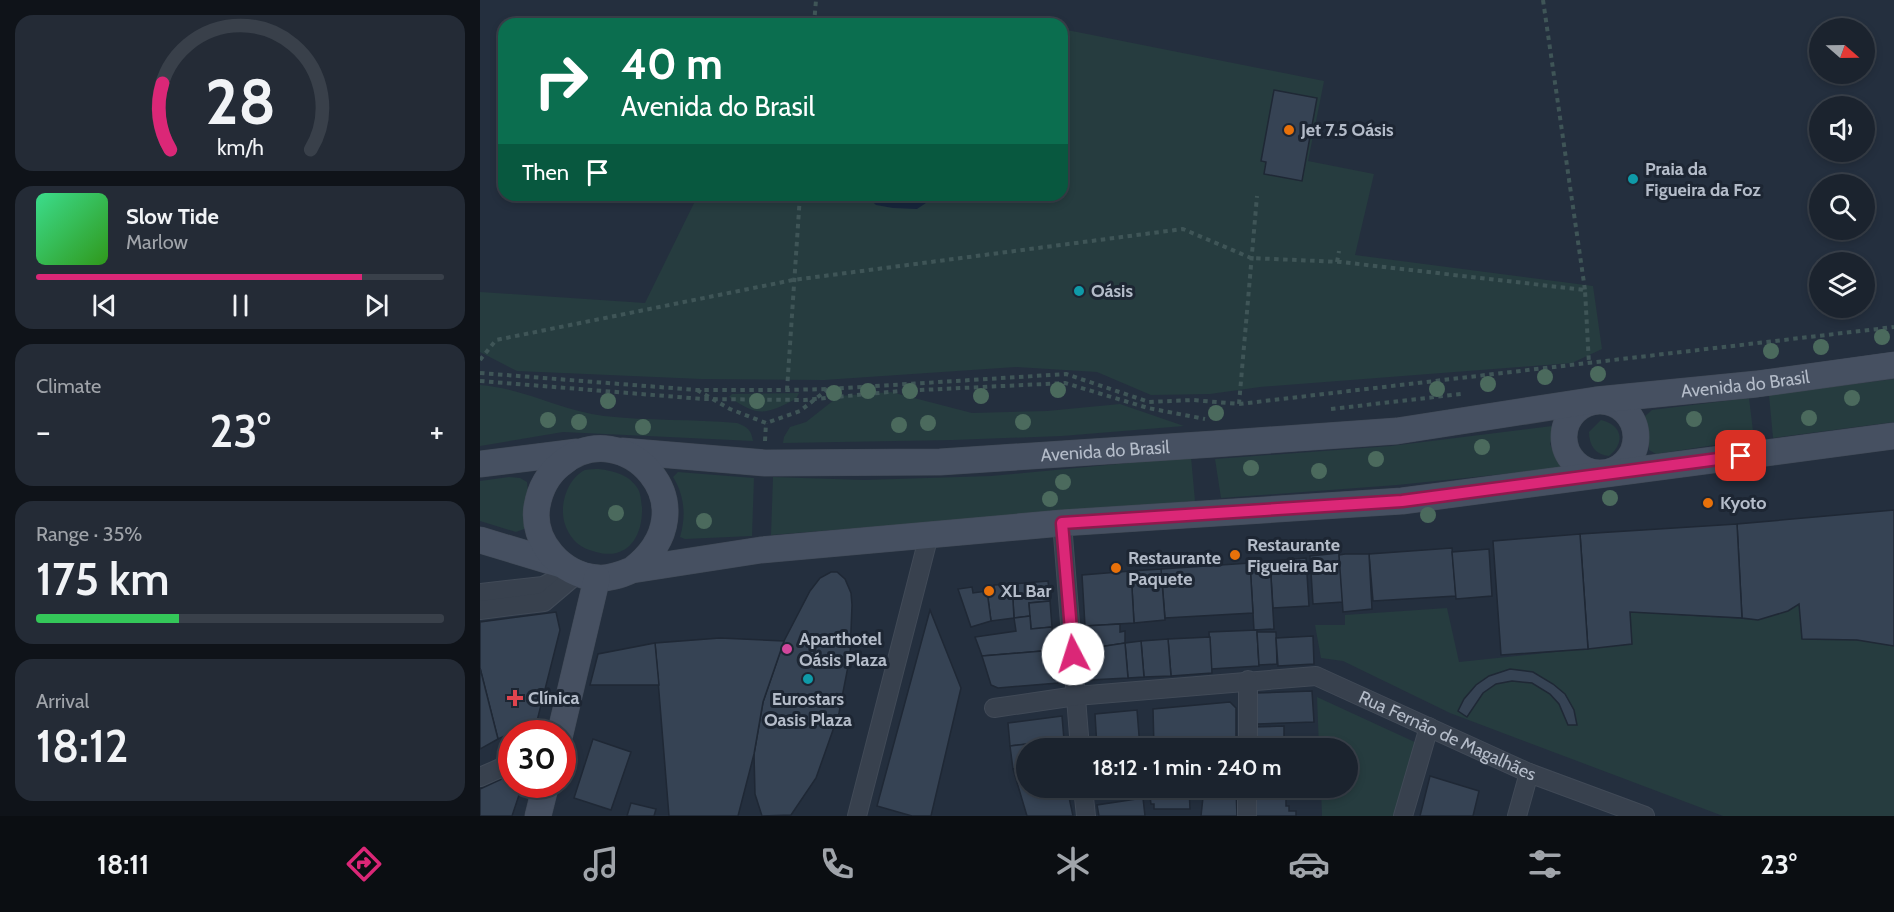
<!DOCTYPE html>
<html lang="en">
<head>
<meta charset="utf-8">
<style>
	:root { --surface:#1b232e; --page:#242b36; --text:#f1f3f6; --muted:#a0a4aa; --line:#39404a; --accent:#db2777 }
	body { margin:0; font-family:Cabin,sans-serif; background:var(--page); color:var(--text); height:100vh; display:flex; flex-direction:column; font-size:22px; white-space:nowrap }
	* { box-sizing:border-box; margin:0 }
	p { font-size:20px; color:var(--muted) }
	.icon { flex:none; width:33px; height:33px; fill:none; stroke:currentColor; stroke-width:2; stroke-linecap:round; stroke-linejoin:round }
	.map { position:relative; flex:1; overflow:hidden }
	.drawer { display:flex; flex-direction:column; gap:15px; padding:15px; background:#0f1319; width:480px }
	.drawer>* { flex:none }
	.top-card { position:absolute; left:18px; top:18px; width:570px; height:183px; border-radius:18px; box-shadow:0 3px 9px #0003,0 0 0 2px var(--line); background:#0b6e4f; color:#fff; overflow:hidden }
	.needle { width:39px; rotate:110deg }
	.buttons { position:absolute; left:1329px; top:18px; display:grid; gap:12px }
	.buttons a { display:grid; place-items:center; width:66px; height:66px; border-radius:50%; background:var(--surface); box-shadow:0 3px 9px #0003,0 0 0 2px var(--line); font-size:30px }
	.speed { position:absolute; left:18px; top:720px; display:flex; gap:12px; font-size:30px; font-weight:700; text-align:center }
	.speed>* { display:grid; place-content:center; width:78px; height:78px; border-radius:50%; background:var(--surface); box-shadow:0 3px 9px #0003,0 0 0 2px var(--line); line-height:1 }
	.speed .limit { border:9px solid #d22; background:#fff; color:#111 }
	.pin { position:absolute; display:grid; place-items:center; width:51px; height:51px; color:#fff; margin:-26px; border-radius:12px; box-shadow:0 3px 9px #0006 }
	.me { position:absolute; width:66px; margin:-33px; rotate:355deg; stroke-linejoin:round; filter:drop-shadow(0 0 4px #0008) }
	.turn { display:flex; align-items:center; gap:21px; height:126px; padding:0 24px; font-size:27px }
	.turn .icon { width:78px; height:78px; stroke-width:2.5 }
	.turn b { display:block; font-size:42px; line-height:51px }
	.then { display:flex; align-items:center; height:57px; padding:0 24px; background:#0003; gap:12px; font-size:22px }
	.big { font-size:45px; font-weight:600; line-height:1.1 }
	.drawer .tile { flex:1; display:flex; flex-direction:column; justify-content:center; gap:9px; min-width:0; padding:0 21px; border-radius:18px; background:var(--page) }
	.drawer .dial { align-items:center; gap:0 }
	.dial svg { height:156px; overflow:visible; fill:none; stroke:var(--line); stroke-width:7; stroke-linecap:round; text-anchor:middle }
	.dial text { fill:var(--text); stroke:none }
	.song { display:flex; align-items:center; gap:18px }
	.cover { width:72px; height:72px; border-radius:9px; background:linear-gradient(135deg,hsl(150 70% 55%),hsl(110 70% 35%)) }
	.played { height:6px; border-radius:3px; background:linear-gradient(90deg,var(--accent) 80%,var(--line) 80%) }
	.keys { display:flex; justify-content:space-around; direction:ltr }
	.heat { display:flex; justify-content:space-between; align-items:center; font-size:33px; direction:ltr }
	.charge { height:9px; border-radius:4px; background:linear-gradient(90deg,#34c759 35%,var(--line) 0) }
	.trip { position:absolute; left:536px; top:738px; width:342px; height:60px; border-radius:30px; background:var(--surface); box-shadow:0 3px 9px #0003,0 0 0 2px var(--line); font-weight:600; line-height:60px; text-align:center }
	.tabs { display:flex; height:96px; justify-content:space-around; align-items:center; background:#0b0e12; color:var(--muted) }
	.tabs .icon { width:42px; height:42px }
	.tabs .selected { color:var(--accent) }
	.tabs b { font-size:27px; color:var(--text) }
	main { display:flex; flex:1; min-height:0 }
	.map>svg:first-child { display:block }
</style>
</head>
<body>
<main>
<section class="drawer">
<div class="tile dial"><svg viewBox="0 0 100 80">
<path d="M14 69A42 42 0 1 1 86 69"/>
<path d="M14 69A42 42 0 0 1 10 35" stroke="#db2777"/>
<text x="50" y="56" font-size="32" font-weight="700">28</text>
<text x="50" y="72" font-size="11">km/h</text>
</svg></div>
<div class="tile">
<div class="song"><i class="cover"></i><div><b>Slow Tide</b><p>Marlow</p></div></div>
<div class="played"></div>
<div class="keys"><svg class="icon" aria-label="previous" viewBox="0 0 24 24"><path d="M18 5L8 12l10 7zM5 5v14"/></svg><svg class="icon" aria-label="pause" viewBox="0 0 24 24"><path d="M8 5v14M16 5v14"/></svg><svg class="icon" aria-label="next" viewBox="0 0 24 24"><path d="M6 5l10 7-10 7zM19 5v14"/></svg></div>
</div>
<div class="tile"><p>Climate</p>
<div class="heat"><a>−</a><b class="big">23°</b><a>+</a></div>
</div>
<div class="tile"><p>Range · 35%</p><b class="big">175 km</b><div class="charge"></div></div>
<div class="tile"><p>Arrival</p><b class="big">18:12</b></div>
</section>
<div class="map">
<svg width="1414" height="816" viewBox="0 0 1414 816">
	<rect width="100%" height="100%" fill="#242f3e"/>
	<!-- green -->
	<g fill="#263c3f">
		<polygon points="582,29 844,81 828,161 894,174 875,255 1113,286 1122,349 1092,363 780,387 730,394 671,395 617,372 536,367 344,380 221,379 37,371 0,352 0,292 165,303 218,195 582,195"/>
		<polygon points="1414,379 1414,422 1293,438 1289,395"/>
		<path d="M0,385C42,388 82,411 124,416C168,421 213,419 257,423C268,427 271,430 273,441L83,432L0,446Z"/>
		<polygon points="411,392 492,413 567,411 640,404 704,426 582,436 473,440 303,443 304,437 310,427 326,422 359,396"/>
		<path d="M319,393L316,399C284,415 279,417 249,397L252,394Z"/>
		<polygon points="1269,398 1274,439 1176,454 1169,450 1169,434 1163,418 1172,410"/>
		<path d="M1121,420C1142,425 1146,442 1129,456C1116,455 1109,446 1109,432Z"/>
		<polygon points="1072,426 1074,433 1070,444 1081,468 917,485 741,498 735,459 911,446"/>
		<polygon points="711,457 715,501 291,535 293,477 384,480 511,476"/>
		<path d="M119,469C134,471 150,475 158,489C161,494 161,502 162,507C163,536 148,561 116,552C100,548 92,541 86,527C78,509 86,479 105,470C109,469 115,469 119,469Z"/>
		<path d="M198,472L274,478L272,536L205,539L200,537C206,517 205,496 193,477Z"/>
		<path d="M29,477L40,478L47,482C49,497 48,514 44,529L36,532L0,521V481Z"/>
		<polygon points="1319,604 1323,639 1377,640 1414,646 1414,816 1243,816 970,713 863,661 841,658 835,625 865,625 865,615 967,608 979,662 1152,644 1150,612 1278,620 1308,611"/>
		<polygon points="837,697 939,744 918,816 842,816 841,788 867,788 867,748 839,748"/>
	</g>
	<!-- water -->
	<polygon fill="#17263c" points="385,195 458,195 437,209 413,208 396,205"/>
	<!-- building -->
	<g fill="#364354" stroke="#1f2835" stroke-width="1.5">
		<polygon points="794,90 837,98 822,181 784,174 786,162 781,161"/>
		<polygon points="1414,510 1414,646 1377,640 1322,639 1319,604 1308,611 1278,620 1262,618 1257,524"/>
		<polygon points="1257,524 1262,618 1150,612 1152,644 1108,649 1100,534"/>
		<polygon points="1100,534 1108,649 1021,655 1013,541"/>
		<polygon points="972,548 976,596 893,601 889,554"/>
		<polygon points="1009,549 1012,596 976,599 972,552"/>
		<polygon points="859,553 863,602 833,604 830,556"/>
		<polygon points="865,554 889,554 892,609 863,612 859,555"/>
		<polygon points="826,558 829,606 793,608 790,561"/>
		<polygon points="790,561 794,629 774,630 770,563"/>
		<polygon points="770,563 773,613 685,618 681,569"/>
		<polygon points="681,569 685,620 654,623 651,571"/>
		<polygon points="651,571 654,623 605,626 602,575"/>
		<polygon points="351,572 357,572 365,579 371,593 372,605 370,656 359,713 336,778 311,815 282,816 275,794 274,754 283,702 304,641 330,591 340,578"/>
		<polygon points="568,581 570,601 549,603 550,616 534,618 532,584"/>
		<polygon points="532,584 534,618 511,621 507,591 514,590 514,585"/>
		<polygon points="492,587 493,593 507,591 511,621 491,627 478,589"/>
		<polygon points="570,601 572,627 551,629 549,603"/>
		<polygon points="450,610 481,688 451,816 432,816 397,806"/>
		<polygon points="76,612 80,630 57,721 18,739 0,668 0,622"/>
		<polygon points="550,616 551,629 572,627 574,650 502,656 495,637 536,631 534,618"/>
		<polygon points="640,624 640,632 645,631 645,643 606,649 605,626"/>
		<polygon points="777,630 779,666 731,669 729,632"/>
		<polygon points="777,632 796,632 797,664 779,665"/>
		<polygon points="833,636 834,664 798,666 796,638"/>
		<polygon points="730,637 732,673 691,676 688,639"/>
		<polygon points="240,638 304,641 283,702 274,754 258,816 189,816 175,643"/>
		<polygon points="688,639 691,676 664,677 661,641"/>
		<polygon points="661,641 664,677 648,678 645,643"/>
		<polygon points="175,643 179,685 110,685 118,654"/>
		<polygon points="645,643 648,678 609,680 606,649"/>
		<polygon points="574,650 578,683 518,688 511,685 502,656"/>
		<polygon points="0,668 18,739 0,749"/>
		<polygon points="1030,669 1053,672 1073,684 1085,694 1094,710 1097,725 1088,725 1079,704 1070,694 1052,683 1032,681 1016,684 1003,693 987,717 978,711 984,699 996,685 1009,676"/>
		<polygon points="832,691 834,722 777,724 776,693"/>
		<polygon points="750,702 756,708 756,748 674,748 673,709"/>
		<polygon points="657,710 660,748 617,748 615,714"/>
		<polygon points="582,716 584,740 530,746 528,723"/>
		<polygon points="804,726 804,747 772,748 772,727"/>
		<polygon points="113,739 151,752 131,810 94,798"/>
		<polygon points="584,740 585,748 546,748 546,768 533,769 530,746"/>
		<polygon points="546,768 546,788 587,788 593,816 547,816 533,769"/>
		<polygon points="950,776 999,791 993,816 940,816"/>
		<polygon points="26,777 32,779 32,784 38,784 41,789 32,816 0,816 0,789"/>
		<polygon points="669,788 709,788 710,809 674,809 674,804 671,804"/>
		<polygon points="724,788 756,788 757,816 721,816"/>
		<polygon points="772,797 806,797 806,806 809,806 809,811 816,811 816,816 772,816"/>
		<polygon points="663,798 665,816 619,816 617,805"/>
		<polygon points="151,803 176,809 174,816 147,816"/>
	</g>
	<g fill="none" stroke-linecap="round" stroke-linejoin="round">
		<!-- street casing -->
		<g stroke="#414a57" stroke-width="20">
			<g id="street">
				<polyline points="582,523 600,748"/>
				<polyline points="0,593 63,586 85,575"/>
				<polyline points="0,610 64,602 97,574"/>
				<path id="s1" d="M514,708L596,696L836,676L1049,773L1165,816"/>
				<polyline points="768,748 768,680"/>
				<polyline points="0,777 32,763"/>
				<polyline points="603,788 606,816"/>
				<polyline points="767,814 767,788"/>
				<polyline points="377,816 449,535"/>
				<polyline points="923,816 949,727"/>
				<polyline points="1037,816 1049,773"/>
			</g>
		</g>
		<!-- secondary casing -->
		<g stroke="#414a57" stroke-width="27">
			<g id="secondary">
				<circle cx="1120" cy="437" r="36"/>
				<path id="s2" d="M142,451L285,463L460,462L734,444L917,431L1116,400L1277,384L1414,365"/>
				<polyline points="0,464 97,452"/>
				<polyline points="0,540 80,564"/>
				<path d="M152,570C235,507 143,411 81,464C67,475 60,489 57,506C51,542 82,575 117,578C129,579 140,575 152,570L281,550L582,523L922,501L1414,436"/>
				<polyline points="80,734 117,578"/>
				<polyline points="58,816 66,784"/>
			</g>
		</g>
		<!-- path -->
		<g stroke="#3f5557" stroke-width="4" stroke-dasharray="4.5 4.5" stroke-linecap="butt">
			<polyline points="1063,0 1105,290"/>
			<polyline points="334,24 336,0"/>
			<polyline points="857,262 859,251"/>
			<polyline points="0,360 16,340 313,280 703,229 771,258 861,262 1105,290 1109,364"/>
			<polyline points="0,373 217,390 307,390 349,389 586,374 669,402 713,400 759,404 1414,327"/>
			<polyline points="0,381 223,399 324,400 420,391 585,383 668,408 725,419"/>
			<polyline points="217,390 250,409 286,423 320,411 348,389"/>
			<polyline points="307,390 320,195"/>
			<polyline points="759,404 777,196"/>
			<polyline points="851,409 981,394"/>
			<polyline points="285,441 286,423"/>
		</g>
		<!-- street -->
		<use href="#street" stroke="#38414e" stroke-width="18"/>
		<!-- secondary -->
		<use href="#secondary" stroke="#465061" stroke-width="26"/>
	</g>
	<!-- trees -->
	<g fill="#4b6a5d">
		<circle cx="1402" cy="337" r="8"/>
		<circle cx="1341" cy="347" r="8"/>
		<circle cx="1291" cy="351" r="8"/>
		<circle cx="1118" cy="374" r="8"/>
		<circle cx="1065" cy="377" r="8"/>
		<circle cx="1008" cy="384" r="8"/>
		<circle cx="957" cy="389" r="8"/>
		<circle cx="578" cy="390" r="8"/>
		<circle cx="388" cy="391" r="8"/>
		<circle cx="430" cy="391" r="8"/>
		<circle cx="354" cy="393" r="8"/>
		<circle cx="501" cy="396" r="8"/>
		<circle cx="1372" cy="398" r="8"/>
		<circle cx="128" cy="401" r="8"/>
		<circle cx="277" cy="401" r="8"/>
		<circle cx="736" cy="413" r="8"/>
		<circle cx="1329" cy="418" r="8"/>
		<circle cx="1214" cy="419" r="8"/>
		<circle cx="68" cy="420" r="8"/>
		<circle cx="99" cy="422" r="8"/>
		<circle cx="543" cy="422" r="8"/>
		<circle cx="448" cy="423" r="8"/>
		<circle cx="419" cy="425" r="8"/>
		<circle cx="163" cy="427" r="8"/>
		<circle cx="1002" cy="447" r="8"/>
		<circle cx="896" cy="459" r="8"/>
		<circle cx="771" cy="468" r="8"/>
		<circle cx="839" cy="471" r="8"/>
		<circle cx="583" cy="482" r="8"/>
		<circle cx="1130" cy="498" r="8"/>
		<circle cx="570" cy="499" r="8"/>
		<circle cx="136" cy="513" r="8"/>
		<circle cx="948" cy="515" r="8"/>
		<circle cx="224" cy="521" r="8"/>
	</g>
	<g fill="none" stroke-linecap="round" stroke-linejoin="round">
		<!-- route casing -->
		<g stroke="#8e194d" stroke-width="15">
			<polyline id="route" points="593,654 582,523 922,501 1261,456"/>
		</g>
		<!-- route -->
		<use href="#route" stroke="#db2777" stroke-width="10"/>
	</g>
	<!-- markers -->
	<g fill="#e8710a" stroke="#1d2633" stroke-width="2">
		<circle cx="809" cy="130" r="6"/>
		<circle cx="1228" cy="503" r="6"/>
		<circle cx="755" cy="555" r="6"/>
		<circle cx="636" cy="568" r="6"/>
		<circle cx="509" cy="591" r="6"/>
	</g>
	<g fill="#0f9aa8" stroke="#1d2633" stroke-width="2">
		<circle cx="1153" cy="179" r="6"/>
		<circle cx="599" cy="291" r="6"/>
		<circle cx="328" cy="679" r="6"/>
	</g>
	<circle fill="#d1479c" stroke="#1d2633" stroke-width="2" cx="307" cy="649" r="6"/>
	<path fill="#e0444e" stroke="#1d2633" stroke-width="2" d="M32 689h6v6h6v6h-6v6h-6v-6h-6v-6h6z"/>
	<g text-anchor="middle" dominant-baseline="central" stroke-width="6" stroke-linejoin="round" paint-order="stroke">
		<!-- poi labels -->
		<g font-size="18" font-weight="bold" fill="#b4bcc9" stroke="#1d2633" text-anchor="start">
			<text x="821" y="130">Jet 7.5 Oásis</text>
			<text x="1165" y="169">Praia da<tspan x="1165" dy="21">Figueira da Foz</tspan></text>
			<text x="611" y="291">Oásis</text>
			<text x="1240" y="503">Kyoto</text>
			<text x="767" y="545">Restaurante<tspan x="767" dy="21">Figueira Bar</tspan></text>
			<text x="648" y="558">Restaurante<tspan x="648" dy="21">Paquete</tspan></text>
			<text x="521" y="591">XL Bar</text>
			<text x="319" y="639">Aparthotel<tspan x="319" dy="21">Oásis Plaza</tspan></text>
			<text x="48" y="698">Clínica</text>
			<text x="328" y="699" text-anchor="middle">Eurostars<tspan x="328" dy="21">Oasis Plaza</tspan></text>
		</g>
		<!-- street labels -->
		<g font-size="18" fill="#b4bcc9" stroke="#1d2633">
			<text stroke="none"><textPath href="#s2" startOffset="1128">Avenida do Brasil</textPath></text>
			<text stroke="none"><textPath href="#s2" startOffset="484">Avenida do Brasil</textPath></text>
			<text stroke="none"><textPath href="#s1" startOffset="468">Rua Fernão de Magalhães</textPath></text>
		</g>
	</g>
</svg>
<div class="buttons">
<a><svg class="needle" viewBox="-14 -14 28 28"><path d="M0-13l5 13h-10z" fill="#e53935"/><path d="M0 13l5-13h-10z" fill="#a0a4aa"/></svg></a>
<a><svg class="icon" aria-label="sound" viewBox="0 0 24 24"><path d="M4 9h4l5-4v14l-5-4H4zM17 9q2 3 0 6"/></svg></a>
<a><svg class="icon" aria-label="search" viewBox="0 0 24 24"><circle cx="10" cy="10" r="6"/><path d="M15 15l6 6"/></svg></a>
<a><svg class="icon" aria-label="layers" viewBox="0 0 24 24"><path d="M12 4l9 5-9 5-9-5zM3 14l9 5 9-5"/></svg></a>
</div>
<div class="speed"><div class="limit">30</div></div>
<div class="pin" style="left:1261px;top:456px;background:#d93025"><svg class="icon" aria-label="arrive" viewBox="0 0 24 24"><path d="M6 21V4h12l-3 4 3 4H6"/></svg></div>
<svg class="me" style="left:593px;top:654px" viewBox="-20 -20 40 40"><circle r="19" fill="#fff"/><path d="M0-13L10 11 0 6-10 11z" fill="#db2777"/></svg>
<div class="trip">18:12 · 1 min · 240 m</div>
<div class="top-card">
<div class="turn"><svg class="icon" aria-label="right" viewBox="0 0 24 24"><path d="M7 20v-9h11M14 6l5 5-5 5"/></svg><div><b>40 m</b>Avenida do Brasil</div></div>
<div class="then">Then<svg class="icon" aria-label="arrive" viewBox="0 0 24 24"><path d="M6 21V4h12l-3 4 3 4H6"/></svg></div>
</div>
</div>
</main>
<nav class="tabs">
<b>18:11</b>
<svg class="icon selected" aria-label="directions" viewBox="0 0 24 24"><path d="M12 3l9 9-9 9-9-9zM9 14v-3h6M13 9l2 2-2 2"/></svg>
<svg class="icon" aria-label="music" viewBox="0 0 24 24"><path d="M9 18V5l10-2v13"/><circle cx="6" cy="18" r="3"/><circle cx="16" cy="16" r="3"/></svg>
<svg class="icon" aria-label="phone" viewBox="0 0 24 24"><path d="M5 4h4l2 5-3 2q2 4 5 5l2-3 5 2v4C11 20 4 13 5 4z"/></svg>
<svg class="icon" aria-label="climate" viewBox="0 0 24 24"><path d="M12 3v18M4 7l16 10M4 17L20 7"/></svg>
<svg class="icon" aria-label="car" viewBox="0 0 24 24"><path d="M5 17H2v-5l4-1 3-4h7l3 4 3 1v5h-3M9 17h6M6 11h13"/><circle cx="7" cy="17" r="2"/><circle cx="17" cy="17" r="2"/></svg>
<svg class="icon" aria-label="filters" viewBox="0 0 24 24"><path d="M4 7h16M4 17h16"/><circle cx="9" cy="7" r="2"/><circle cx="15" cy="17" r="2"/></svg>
<b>23°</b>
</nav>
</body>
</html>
